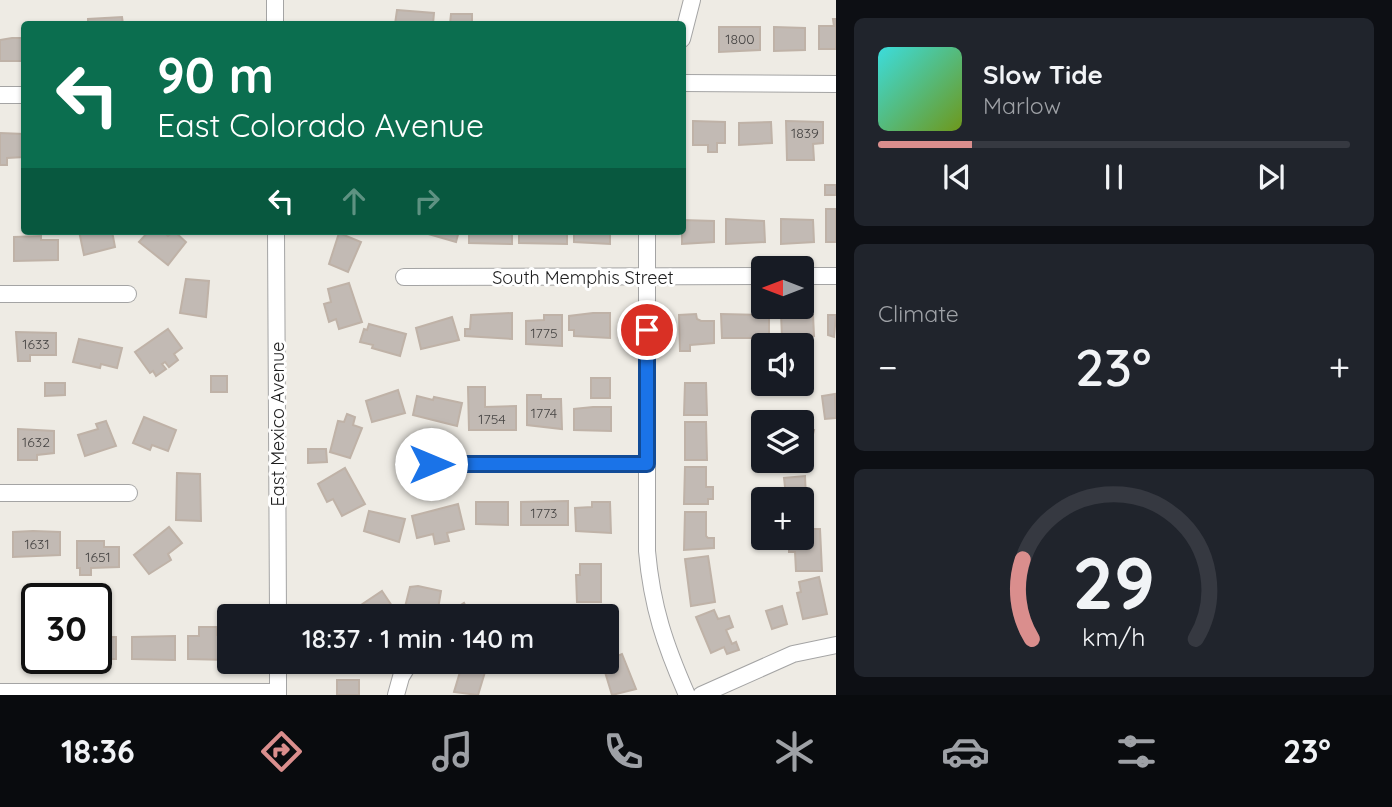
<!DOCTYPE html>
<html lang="en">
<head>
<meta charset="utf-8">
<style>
	:root { --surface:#171b24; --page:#20242c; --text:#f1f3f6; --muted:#9ea1a6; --line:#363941; --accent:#da8e8d }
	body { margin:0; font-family:Quicksand,sans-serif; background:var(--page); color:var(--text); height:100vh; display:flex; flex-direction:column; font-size:26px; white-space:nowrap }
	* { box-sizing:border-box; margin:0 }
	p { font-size:23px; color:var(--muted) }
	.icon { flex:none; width:38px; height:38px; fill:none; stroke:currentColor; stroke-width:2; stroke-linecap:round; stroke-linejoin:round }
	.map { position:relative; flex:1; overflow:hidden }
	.panel { display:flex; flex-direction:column; gap:18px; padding:18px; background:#0d0f14; width:556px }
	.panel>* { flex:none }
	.banner { position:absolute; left:21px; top:21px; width:665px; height:214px; border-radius:7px; box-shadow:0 2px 5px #0004; background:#0b6e4f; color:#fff; overflow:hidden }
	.needle { width:46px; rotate:270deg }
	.controls { position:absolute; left:751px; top:256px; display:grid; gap:14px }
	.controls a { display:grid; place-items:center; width:63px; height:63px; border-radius:7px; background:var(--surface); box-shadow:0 2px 5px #0004; font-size:35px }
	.speed { position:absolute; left:21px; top:583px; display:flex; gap:14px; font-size:35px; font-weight:700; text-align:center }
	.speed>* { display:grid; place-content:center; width:91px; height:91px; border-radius:50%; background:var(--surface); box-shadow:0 2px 5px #0004; line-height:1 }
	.speed .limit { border:4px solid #111; border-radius:10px; background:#fff; color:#111 }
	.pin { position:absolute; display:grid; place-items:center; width:60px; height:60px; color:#fff; margin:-30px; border:4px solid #fff; border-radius:50%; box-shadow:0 2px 7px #0007 }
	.me { position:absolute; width:77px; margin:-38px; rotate:90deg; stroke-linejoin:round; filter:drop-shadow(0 0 5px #0008) }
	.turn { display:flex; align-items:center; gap:24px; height:147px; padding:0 21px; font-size:32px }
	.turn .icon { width:91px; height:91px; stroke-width:2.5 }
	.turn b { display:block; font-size:49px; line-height:60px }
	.lanes { display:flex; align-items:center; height:66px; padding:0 21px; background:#0003; justify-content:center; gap:35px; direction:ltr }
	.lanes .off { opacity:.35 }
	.big { font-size:52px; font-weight:600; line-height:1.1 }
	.panel .tile { flex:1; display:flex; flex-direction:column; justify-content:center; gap:10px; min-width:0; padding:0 24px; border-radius:10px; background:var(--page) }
	.panel .dial { align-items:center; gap:0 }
	.dial svg { height:182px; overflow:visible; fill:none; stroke:var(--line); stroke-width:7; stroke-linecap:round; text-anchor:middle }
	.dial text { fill:var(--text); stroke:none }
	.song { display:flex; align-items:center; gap:21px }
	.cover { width:84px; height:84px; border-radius:10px; background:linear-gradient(135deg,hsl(180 70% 55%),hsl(80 70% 35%)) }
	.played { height:7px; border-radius:4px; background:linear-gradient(90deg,var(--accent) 20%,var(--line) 20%) }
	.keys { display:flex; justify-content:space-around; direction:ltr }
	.heat { display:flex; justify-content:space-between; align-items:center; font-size:38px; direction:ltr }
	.trip { position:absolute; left:217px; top:604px; width:402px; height:70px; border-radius:7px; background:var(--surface); box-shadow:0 2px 5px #0004; font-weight:600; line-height:70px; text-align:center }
	.menu { display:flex; height:112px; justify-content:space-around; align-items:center; background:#090b0e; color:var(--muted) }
	.menu .icon { width:49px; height:49px }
	.menu .on { color:var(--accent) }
	.menu b { font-size:32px; color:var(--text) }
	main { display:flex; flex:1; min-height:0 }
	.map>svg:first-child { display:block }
</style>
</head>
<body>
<main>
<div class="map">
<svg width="836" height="695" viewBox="0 0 836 695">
	<rect width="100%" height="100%" fill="#eeebe4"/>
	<!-- building -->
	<g fill="#c2bab4" stroke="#bfb2a7" stroke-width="2">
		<polygon points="397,10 434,13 433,24 395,24"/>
		<polygon points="451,14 472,14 472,23 491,24 450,24"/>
		<polygon points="122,17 123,24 88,24 88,19"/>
		<polygon points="833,19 836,19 836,49 819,49 819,26 834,26"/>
		<polygon points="719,27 760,27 760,50 719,52"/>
		<polygon points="774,27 805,28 805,50 774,51"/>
		<polygon points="12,38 24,38 24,61 0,61 0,40"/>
		<polygon points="693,121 725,122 725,143 717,143 717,152 708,152 708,145 693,145"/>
		<polygon points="786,121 823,122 823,143 813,144 814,160 787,160"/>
		<polygon points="771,122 772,143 739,145 739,123"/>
		<polygon points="0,133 24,134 24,157 7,158 7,165 0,165"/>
		<rect x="825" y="185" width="11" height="10"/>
		<rect x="826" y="209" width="10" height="33"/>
		<polygon points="726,219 764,221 765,242 726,244"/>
		<polygon points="781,219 813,220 814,242 781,244"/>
		<polygon points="682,220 714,221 714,242 682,244"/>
		<polygon points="79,231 112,231 115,247 84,255"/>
		<polygon points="149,231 163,231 168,236 174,231 186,242 168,265 139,242"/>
		<polygon points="418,231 459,231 456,242"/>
		<polygon points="469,231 512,231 512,244 469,243"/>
		<polygon points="519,231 567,231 567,244 519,243"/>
		<polygon points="574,231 610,231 610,244 574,242"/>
		<polygon points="339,233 361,242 348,272 329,264"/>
		<polygon points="41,236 41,240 58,240 58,260 14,261 14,237"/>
		<polygon points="186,279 209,281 206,317 180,313"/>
		<polygon points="349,283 362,322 339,329 336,319 329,322 324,304 331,302 328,289"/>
		<polygon points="512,313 512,339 465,336 465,329 470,329 471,315"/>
		<polygon points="593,313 610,313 610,338 574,336 574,330 569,330 569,316"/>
		<polygon points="696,314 697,319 701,321 714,321 714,343 690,345 690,351 680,351 679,315"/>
		<polygon points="721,314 769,315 769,338 722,338"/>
		<polygon points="781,314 813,315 814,336 782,337"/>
		<polygon points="544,315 562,315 562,346 526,344 526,321 544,320"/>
		<polygon points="828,315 836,315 834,337 828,335"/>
		<polygon points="452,317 459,340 421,349 416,328"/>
		<polygon points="369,324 406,334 400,356 372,348 373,345 360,342 364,329 367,330"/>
		<polygon points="168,329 182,348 174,354 178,360 169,367 165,362 162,364 166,369 156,376 153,371 150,373 135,352"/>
		<polygon points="16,332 56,333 56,355 30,355 30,361 18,361"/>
		<polygon points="79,339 122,348 117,368 101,364 100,368 73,362"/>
		<rect x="211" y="376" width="16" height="16"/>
		<rect x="591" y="378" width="19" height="20"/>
		<polygon points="45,383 65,383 65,395 45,396"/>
		<polygon points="685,383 706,383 707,415 684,415"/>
		<polygon points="468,387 485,387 485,407 516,406 516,430 469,430"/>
		<polygon points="398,390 405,413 372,422 366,401"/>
		<polygon points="835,394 836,418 825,419 822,396"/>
		<polygon points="527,395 541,395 541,399 561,399 562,429 527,425"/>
		<polygon points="417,396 433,400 434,397 462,403 457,426 413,415"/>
		<polygon points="593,407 611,407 611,431 574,430 574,409"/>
		<polygon points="347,414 355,417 353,425 362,428 350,458 330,452 338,421 344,422"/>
		<polygon points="144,417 176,430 168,451 152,445 150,450 133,443"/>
		<polygon points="106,421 116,446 85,456 78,435 98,429 96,424"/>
		<polygon points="685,422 706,422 707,460 685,460"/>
		<polygon points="802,426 814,430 805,469 780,462 781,460 802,460"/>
		<polygon points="18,429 54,431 54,453 37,455 37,460 18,460"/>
		<polygon points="308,449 326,449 327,462 308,463"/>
		<polygon points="685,467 706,467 706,487 713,487 713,499 708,499 708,504 684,504"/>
		<polygon points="345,468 365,504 342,516 333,499 327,502 318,484"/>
		<polygon points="177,473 200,474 201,521 176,520"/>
		<polygon points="805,476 807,522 802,522 802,499 782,499 781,496 786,496 784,478"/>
		<polygon points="568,501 568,525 521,525 521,502"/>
		<polygon points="476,502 508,502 508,525 476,524"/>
		<polygon points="592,502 610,502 611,533 576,531 575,508 592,507"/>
		<polygon points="458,504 464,529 447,533 449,541 435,544 433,534 417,538 412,516"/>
		<polygon points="369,511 405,519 399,542 364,531"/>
		<polygon points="685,512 706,512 706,536 708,538 714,538 714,548 684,550"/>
		<polygon points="169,527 182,543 168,554 171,560 149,574 134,555"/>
		<polygon points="802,529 820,529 822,571 796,571 795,552 789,552 789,540 802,537"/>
		<polygon points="33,531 60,532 60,555 13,557 13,532"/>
		<polygon points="77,541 104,541 104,547 119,547 119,567 91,568 91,575 80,575 80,568 77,568"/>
		<polygon points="708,556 715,602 691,606 685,559"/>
		<polygon points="580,564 601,564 601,602 577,602 576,575 580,575"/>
		<polygon points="819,577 827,614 803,619 797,593 801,592 799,582"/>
		<polygon points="418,586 441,591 437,615 405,607 410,587"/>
		<polygon points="382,591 394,609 383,616 360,616 355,609"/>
		<polygon points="464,603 471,616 445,616 445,615"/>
		<polygon points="782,606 787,624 772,629 766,611"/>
		<polygon points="609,610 616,652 607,653 607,616 585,616 585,613"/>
		<polygon points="714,610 718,619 729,616 733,627 726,630 732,644 736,642 739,650 727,654 724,647 711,653 696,617"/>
		<polygon points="22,617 37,617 37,654 22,653"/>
		<polygon points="96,619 107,619 107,637 116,637 116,659 77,659 96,658"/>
		<polygon points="199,627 217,627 217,635 229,634 229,660 188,659 188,636 199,636"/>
		<polygon points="175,636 175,660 132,659 132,637"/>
		<polygon points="622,654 636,689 612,695 602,662"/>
		<polygon points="332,662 357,662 356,670 332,666"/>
		<polygon points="463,662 483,662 481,671 485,672 478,695 454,692"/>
		<rect x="337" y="680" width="22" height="15"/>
	</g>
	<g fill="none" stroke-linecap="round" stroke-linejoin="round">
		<!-- minor casing -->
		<g stroke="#a4a4a4" stroke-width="18">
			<g id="minor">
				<polyline points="275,0 275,24"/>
				<polyline points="682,39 692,0"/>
				<polyline points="682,83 836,84"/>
				<polyline points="0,95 24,95"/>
				<polyline points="276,231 278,616"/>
				<path d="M647,231V551C652,607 665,645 687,695"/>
				<polyline points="802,276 836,276"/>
				<polyline points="404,277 763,276"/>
				<polyline points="0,294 128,294"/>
				<polyline points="404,464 647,464"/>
				<polyline points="0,493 129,493"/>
				<polyline points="278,662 278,695"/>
				<polyline points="0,692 278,692"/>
				<polyline points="396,695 401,677 410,662"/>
				<polyline points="701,695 793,654 836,645"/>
			</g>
		</g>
		<!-- minor -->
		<use href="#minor" stroke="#fff" stroke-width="16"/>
	</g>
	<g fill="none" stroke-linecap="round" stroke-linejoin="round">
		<!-- route casing -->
		<g stroke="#114b97" stroke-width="18">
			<polyline id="route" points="431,464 647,464 647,330"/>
		</g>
		<!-- route -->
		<use href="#route" stroke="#1a73e8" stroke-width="12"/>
	</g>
	<g text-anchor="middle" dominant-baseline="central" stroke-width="6" stroke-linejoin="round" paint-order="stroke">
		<!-- number labels -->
		<g font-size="14" fill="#464443">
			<text x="740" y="39">1800</text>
			<text x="805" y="133">1839</text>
			<text x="544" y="333">1775</text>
			<text x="36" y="344">1633</text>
			<text x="544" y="413">1774</text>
			<text x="492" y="419">1754</text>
			<text x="36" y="442">1632</text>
			<text x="544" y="513">1773</text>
			<text x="37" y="544">1631</text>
			<text x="98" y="557">1651</text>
		</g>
		<!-- street labels -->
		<g font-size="18" fill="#1d1d1d" stroke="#fff">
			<text x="583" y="277">South Memphis Street</text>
			<text transform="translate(277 424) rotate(-90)">East Mexico Avenue</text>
		</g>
	</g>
</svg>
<div class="controls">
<a><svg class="needle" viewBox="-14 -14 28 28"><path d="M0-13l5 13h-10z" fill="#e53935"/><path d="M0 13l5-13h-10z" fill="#9ea1a6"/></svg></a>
<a><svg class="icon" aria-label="sound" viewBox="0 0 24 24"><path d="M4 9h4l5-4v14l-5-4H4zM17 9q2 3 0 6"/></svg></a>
<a><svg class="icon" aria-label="layers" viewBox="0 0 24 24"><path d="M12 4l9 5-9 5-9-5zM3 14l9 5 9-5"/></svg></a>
<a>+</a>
</div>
<div class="speed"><div class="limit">30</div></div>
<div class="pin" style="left:647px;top:330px;background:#d93025"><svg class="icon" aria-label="arrive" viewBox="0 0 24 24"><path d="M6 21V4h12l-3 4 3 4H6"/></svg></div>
<svg class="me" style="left:431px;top:464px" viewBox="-20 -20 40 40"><circle r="19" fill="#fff"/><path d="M0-13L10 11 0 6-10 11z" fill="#1a73e8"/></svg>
<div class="trip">18:37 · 1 min · 140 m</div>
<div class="banner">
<div class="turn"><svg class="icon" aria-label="left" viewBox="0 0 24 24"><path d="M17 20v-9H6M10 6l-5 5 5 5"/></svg><div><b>90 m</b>East Colorado Avenue</div></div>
<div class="lanes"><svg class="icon" aria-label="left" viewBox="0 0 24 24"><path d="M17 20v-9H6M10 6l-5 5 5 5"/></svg><svg class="icon off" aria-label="ahead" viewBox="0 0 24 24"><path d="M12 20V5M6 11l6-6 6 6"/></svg><svg class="icon off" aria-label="right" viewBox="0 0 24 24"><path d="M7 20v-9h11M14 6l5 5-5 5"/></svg></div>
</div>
</div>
<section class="panel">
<div class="tile">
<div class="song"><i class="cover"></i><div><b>Slow Tide</b><p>Marlow</p></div></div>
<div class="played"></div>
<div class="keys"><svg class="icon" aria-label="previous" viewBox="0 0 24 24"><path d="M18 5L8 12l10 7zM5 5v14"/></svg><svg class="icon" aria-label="pause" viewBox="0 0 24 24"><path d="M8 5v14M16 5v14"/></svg><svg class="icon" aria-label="next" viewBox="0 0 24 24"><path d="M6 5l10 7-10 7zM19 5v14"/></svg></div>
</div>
<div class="tile"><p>Climate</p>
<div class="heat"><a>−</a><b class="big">23°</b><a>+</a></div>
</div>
<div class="tile dial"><svg viewBox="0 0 100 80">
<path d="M14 69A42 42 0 1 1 86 69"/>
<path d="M14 69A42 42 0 0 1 10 34" stroke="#da8e8d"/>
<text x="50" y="56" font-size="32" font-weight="700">29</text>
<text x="50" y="72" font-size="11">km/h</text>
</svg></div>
</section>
</main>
<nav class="menu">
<b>18:36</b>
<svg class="icon on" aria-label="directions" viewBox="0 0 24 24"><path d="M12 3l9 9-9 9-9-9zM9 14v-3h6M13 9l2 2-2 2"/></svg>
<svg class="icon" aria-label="music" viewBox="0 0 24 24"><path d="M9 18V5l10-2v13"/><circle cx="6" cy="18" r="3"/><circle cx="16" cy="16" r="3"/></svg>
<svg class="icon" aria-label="phone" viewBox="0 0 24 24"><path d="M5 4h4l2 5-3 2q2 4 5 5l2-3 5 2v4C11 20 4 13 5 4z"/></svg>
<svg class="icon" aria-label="climate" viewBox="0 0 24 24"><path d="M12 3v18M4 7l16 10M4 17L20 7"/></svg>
<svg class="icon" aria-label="car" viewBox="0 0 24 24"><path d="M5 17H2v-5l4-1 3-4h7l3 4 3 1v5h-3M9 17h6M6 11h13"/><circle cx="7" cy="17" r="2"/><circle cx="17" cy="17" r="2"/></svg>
<svg class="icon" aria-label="filters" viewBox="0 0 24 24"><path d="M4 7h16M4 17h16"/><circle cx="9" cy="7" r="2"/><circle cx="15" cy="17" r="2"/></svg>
<b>23°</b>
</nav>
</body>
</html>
